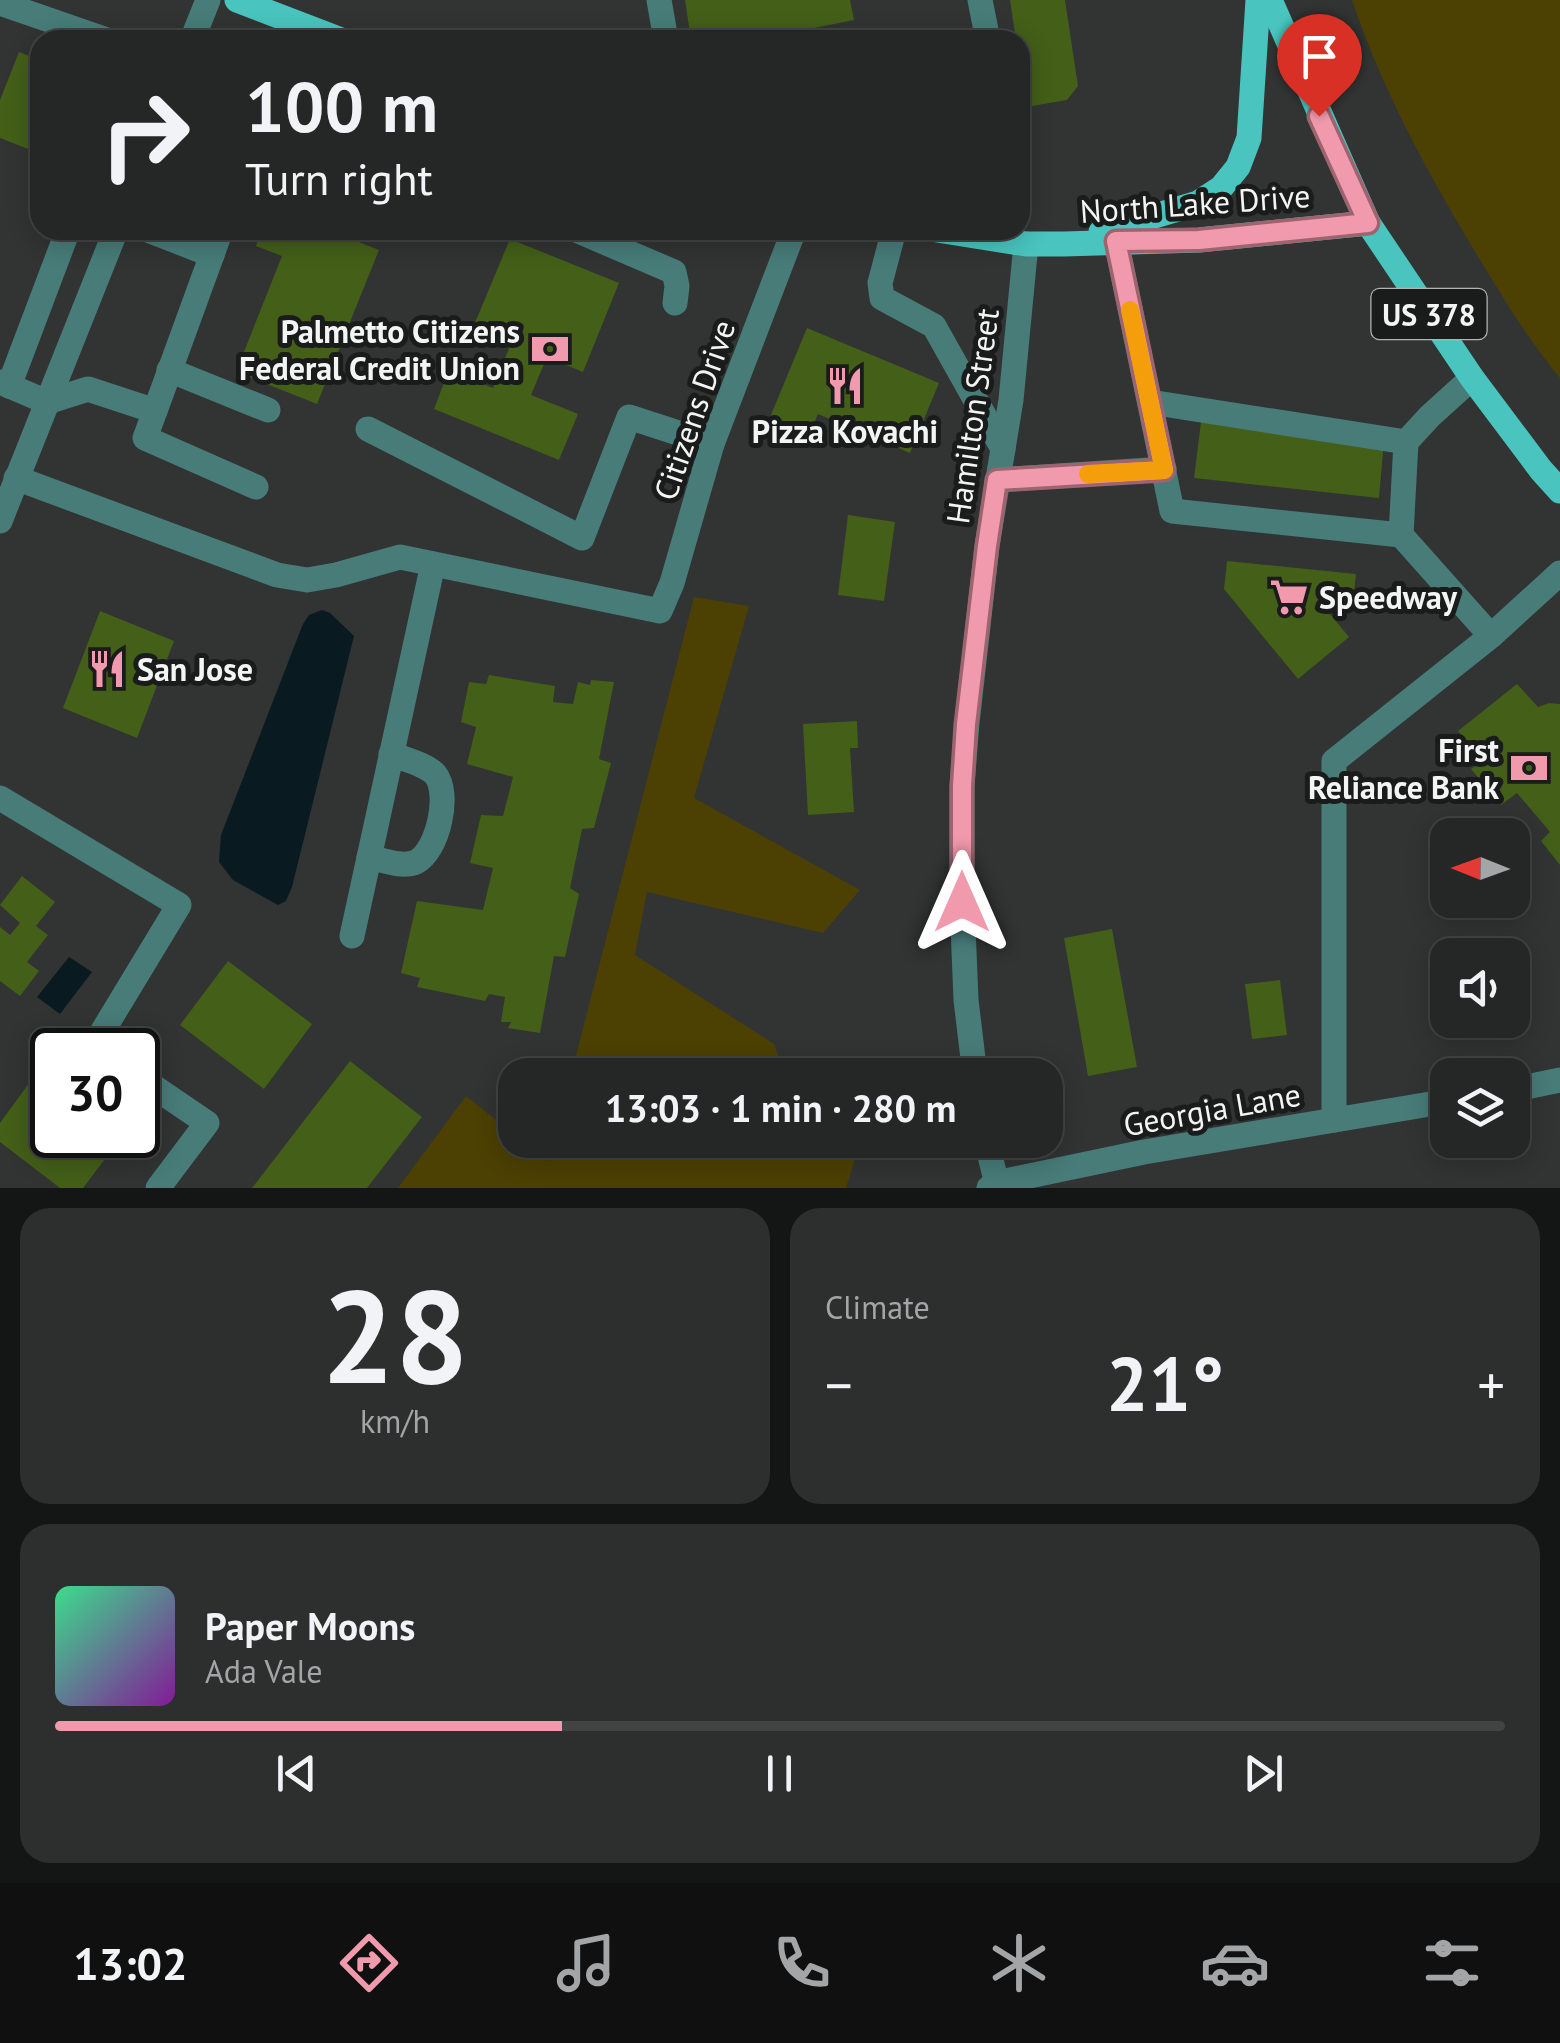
<!DOCTYPE html>
<html lang="en">
<head>
<meta charset="utf-8">
<style>
	:root { --surface:#252726; --page:#2d2f2e; --text:#f1f3f6; --muted:#a3a5a7; --line:#424443; --accent:#f29aad }
	body { margin:0; font-family:"PT Sans",sans-serif; background:var(--page); color:var(--text); height:100vh; display:flex; flex-direction:column; font-size:38px; white-space:nowrap }
	* { box-sizing:border-box; margin:0 }
	p { font-size:32px; color:var(--muted) }
	.icon { flex:none; width:55px; height:55px; fill:none; stroke:currentColor; stroke-width:2; stroke-linecap:round; stroke-linejoin:round }
	.map { position:relative; height:1188px; overflow:hidden }
	.panel { display:flex; flex-direction:column; gap:20px; padding:20px; background:#141515; flex:1 }
	.panel>* { flex:none }
	.top-card { position:absolute; left:30px; top:30px; width:1000px; height:210px; border-radius:30px; box-shadow:0 5px 25px #0003,0 0 0 2px var(--line); background:#252726; color:var(--text); overflow:hidden }
	.needle { width:65px; rotate:271deg }
	.buttons { position:absolute; left:1430px; top:818px; display:grid; gap:20px }
	.buttons a { display:grid; place-items:center; width:100px; height:100px; border-radius:20px; background:var(--surface); box-shadow:0 5px 25px #0003,0 0 0 2px var(--line); font-size:50px }
	.speed { position:absolute; left:30px; top:1028px; display:flex; gap:20px; font-size:50px; font-weight:700; text-align:center }
	.speed>* { display:grid; place-content:center; width:130px; height:130px; border-radius:50%; background:var(--surface); box-shadow:0 5px 25px #0003,0 0 0 2px var(--line); line-height:1 }
	.speed .limit { border:5px solid #111; border-radius:15px; background:#fff; color:#111 }
	.pin { position:absolute; display:grid; place-items:center; width:85px; height:85px; color:#fff; margin:-102px -42px; border-radius:50% 50% 50% 0; rotate:-45deg; box-shadow:0 0 10px #0007 }
	.pin .icon { rotate:45deg }
	.me { position:absolute; width:110px; margin:-55px; rotate:0deg; stroke-linejoin:round; filter:drop-shadow(0 0 8px #0008) }
	.turn { display:flex; align-items:center; gap:35px; height:210px; padding:0 50px; font-size:45px }
	.turn .icon { width:130px; height:130px; stroke-width:2.5 }
	.turn b { display:block; font-size:70px; line-height:85px }
	.big { font-size:75px; font-weight:700; line-height:1.1 }
	.panel .tile { flex:1; display:flex; flex-direction:column; justify-content:center; gap:15px; min-width:0; padding:0 35px; border-radius:30px; background:var(--page) }
	.panel .dial { align-items:center; gap:0 }
	.dial b { font-size:130px; line-height:1 }
	.song { display:flex; align-items:center; gap:30px }
	.cover { width:120px; height:120px; border-radius:15px; background:linear-gradient(135deg,hsl(150 70% 55%),hsl(290 70% 35%)) }
	.played { height:10px; border-radius:5px; background:linear-gradient(90deg,var(--accent) 35%,var(--line) 35%) }
	.keys { display:flex; justify-content:space-around; direction:ltr }
	.heat { display:flex; justify-content:space-between; align-items:center; font-size:55px; direction:ltr }
	.panel .tiles { flex:1; display:grid; gap:20px; grid-template-columns:1fr 1fr }
	.tile:last-child { grid-column:span 2 }
	.trip { position:absolute; left:498px; top:1058px; width:565px; height:100px; border-radius:30px; background:var(--surface); box-shadow:0 5px 25px #0003,0 0 0 2px var(--line); font-weight:700; line-height:100px; text-align:center }
	.dock { display:flex; height:160px; justify-content:space-around; align-items:center; background:#0f100f; color:var(--muted) }
	.dock .icon { width:70px; height:70px }
	.dock .active { color:var(--accent) }
	.dock b { font-size:45px; color:var(--text) }
	.map>svg:first-child { display:block }
</style>
</head>
<body>
<div class="map">
<svg width="1560" height="1188" viewBox="0 0 1560 1188">
	<rect width="100%" height="100%" fill="#313432"/>
	<!-- green -->
	<g fill="#4c4103">
		<path d="M1352,0H1560V378C1522,332 1493,281 1462,230C1419,156 1379,81 1352,0Z"/>
		<polygon points="694,597 749,606 694,798 860,890 823,933 647,892 635,955 774,1044 785,1075 571,1075"/>
		<polygon points="466,1096 515,1135 515,1140 521,1140 548,1161 554,1140 861,1140 846,1188 398,1188"/>
	</g>
	<!-- water -->
	<g fill="#091a20">
		<polygon points="322,610 330,613 354,636 292,887 286,901 278,905 233,880 219,862 221,835 303,624 309,615"/>
		<polygon points="69,957 92,972 60,1014 37,997"/>
	</g>
	<!-- building -->
	<g fill="#435f18">
		<polygon points="685,0 850,0 854,20 755,40 691,40"/>
		<polygon points="1010,0 1065,0 1078,86 1067,100 1026,107 1020,68 1020,40 1016,40"/>
		<polygon points="19,52 40,60 40,143 36,152 0,138 0,100"/>
		<polygon points="262,230 328,230 379,250 317,404 236,372 282,256 256,246"/>
		<polygon points="510,239 619,283 583,372 547,357 531,395 578,414 559,460 434,409 449,370 493,388 512,341 474,325"/>
		<polygon points="807,328 939,383 910,453 818,414 808,438 768,422"/>
		<polygon points="1201,422 1384,441 1379,498 1194,478"/>
		<polygon points="848,515 895,522 884,601 838,595"/>
		<polygon points="1227,561 1356,574 1354,593 1330,614 1349,637 1298,679 1224,589"/>
		<polygon points="100,611 174,641 137,738 63,708"/>
		<polygon points="489,675 555,686 553,702 573,704 578,682 590,685 591,680 614,682 599,759 611,763 594,828 582,829 570,888 579,894 565,957 554,956 540,1033 508,1028 511,1022 501,1022 505,997 489,994 485,1001 417,987 420,978 401,973 417,901 483,910 493,868 470,863 481,815 503,816 513,777 467,764 476,727 461,722 469,682 486,684"/>
		<polygon points="1517,684 1538,707 1549,703 1560,704 1560,865 1541,841 1550,832 1517,793 1501,805 1471,769 1483,761 1458,731"/>
		<polygon points="857,721 858,748 850,748 854,812 808,815 803,724"/>
		<polygon points="22,876 55,902 36,926 48,935 27,962 39,971 20,996 0,981 0,927 10,935 20,923 0,905"/>
		<polygon points="1112,929 1137,1067 1088,1076 1064,938"/>
		<polygon points="228,961 312,1024 264,1089 180,1025"/>
		<polygon points="1280,980 1287,1035 1252,1039 1245,984"/>
		<polygon points="350,1061 422,1117 367,1188 252,1188"/>
		<polygon points="38,1071 52,1081 52,1135 123,1135 83,1188 60,1188 0,1142 0,1123"/>
	</g>
	<g fill="none" stroke-linecap="round" stroke-linejoin="round">
		<!-- minor -->
		<g stroke="#477c79" stroke-width="25">
			<polyline points="659,0 666,40"/>
			<polyline points="980,0 988,40"/>
			<polyline points="0,3 107,40"/>
			<polyline points="192,40 208,0"/>
			<polyline points="148,230 212,255"/>
			<polyline points="576,230 674,272 677,286 675,303"/>
			<polyline points="894,230 880,283 882,298 934,326 1003,449"/>
			<polyline points="1116,241 1172,511 1401,535 1406,442 1430,416 1472,378"/>
			<polyline points="169,370 268,410"/>
			<polyline points="0,382 47,402 88,389 155,411 221,230"/>
			<polyline points="9,386 68,230"/>
			<polyline points="1150,402 1406,442"/>
			<polyline points="155,411 145,438 256,487"/>
			<polyline points="368,429 582,538 629,417 712,444"/>
			<polyline points="16,478 277,575 307,580 336,575 400,557 660,611 672,583 712,444 794,230"/>
			<polyline points="997,480 1164,469"/>
			<polyline points="0,521 116,230"/>
			<polyline points="1401,535 1491,636 1560,573"/>
			<polyline points="0,798 179,905 93,1047 98,1050"/>
			<path d="M369,857C383,860 402,868 416,862C438,851 451,793 435,774C425,764 404,759 391,754"/>
			<polyline points="352,936 433,564"/>
			<polyline points="975,1075 966,1000 962,902 962,786 967,723 987,546 1011,400 1026,244"/>
			<polyline points="138,1076 207,1123 158,1188"/>
			<polyline points="1512,1090 1560,1080"/>
			<polyline points="1334,1120 1334,761 1491,636"/>
			<polyline points="986,1140 998,1188"/>
			<polyline points="989,1188 996,1183 1144,1152 1448,1101"/>
		</g>
		<!-- major -->
		<g stroke="#49c4be" stroke-width="25">
			<polyline points="237,0 341,40"/>
			<polyline points="1270,0 1368,223 1472,378 1541,470 1560,491"/>
			<polyline points="937,230 1026,244 1064,244 1199,240 1368,223"/>
			<polyline points="1101,232 1198,203 1221,188 1238,167 1249,138 1258,0"/>
		</g>
	</g>
	<g fill="none" stroke-linecap="round" stroke-linejoin="round">
		<!-- route casing -->
		<g stroke="#9d6470" stroke-width="25">
			<polyline id="route" points="962,902 962,786 966,724 987,546 997,480 1164,470 1116,241 1199,240 1368,223 1319,116"/>
		</g>
		<!-- route -->
		<use href="#route" stroke="#f29aad" stroke-width="18"/>
		<!-- slow -->
		<polyline stroke="#f59e0b" stroke-width="18" points="1088,474 1164,470 1130,310"/>
	</g>
	<!-- icons -->
	<defs>
		<g id="bank-bare" transform="scale(3)"><path d="M-6-4H6V4H-6ZM0-2.3a2.3 2.3 0 1 0 0 4.6a2.3 2.3 0 1 0 0-4.6Z" fill="#f29aad" stroke="#1a1b1b" stroke-width="2.5" paint-order="stroke"/></g>
		<g id="restaurant-bare" transform="scale(3)"><path d="M-5-6h1v4h1v-4h1v4h1v-4h1v5L-1.5 .5V6h-2V.5L-5-1ZM5-6V6H3V1.5H1.5Q1.5-4 5-6Z" fill="#f29aad" stroke="#1a1b1b" stroke-width="2.5" paint-order="stroke"/></g>
		<g id="supermarket-bare" transform="scale(3)"><path d="M-6-5.5h2.5l.6 2H6L4.5 2H-2.5L-4.4-4H-6ZM-1.5 3.2a1.3 1.3 0 1 0 .1 0ZM3 3.2a1.3 1.3 0 1 0 .1 0Z" fill="#f29aad" stroke="#1a1b1b" stroke-width="2.5" paint-order="stroke"/></g>
	</defs>
	<g fill-rule="evenodd">
		<use href="#bank-bare" x="550" y="349"/>
		<use href="#restaurant-bare" x="845" y="386"/>
		<use href="#supermarket-bare" x="1289" y="597"/>
		<use href="#restaurant-bare" x="107" y="669"/>
		<use href="#bank-bare" x="1529" y="768"/>
	</g>
	<g text-anchor="middle" dominant-baseline="central" stroke-width="10" stroke-linejoin="round" paint-order="stroke">
		<!-- shield labels -->
		<rect fill="#1a1b1b" stroke="#b2b4b3" stroke-width="2.5" x="1371.5" y="289" width="115" height="50" rx="8"/>
		<g font-size="30" font-weight="bold" fill="#f3f5f4">
			<text x="1429" y="314">US 378</text>
		</g>
		<!-- street labels -->
		<g font-size="32" fill="#f3f5f4" stroke="#1a1b1b">
			<text transform="translate(1195 203) rotate(-4)">North Lake Drive</text>
			<text transform="translate(694 410) rotate(-71)">Citizens Drive</text>
			<text transform="translate(972 416) rotate(-82)">Hamilton Street</text>
			<text transform="translate(1212 1109) rotate(-10)">Georgia Lane</text>
		</g>
		<!-- poi labels -->
		<g font-size="32" font-weight="bold" fill="#f3f5f4" stroke="#1a1b1b" text-anchor="end">
			<text x="520" y="331">Palmetto Citizens<tspan x="520" dy="37">Federal Credit Union</tspan></text>
			<text x="845" y="431" text-anchor="middle">Pizza Kovachi</text>
			<text x="1319" y="597" text-anchor="start">Speedway</text>
			<text x="137" y="669" text-anchor="start">San Jose</text>
			<text x="1499" y="750">First<tspan x="1499" dy="37">Reliance Bank</tspan></text>
		</g>
	</g>
</svg>
<div class="buttons">
<a><svg class="needle" viewBox="-14 -14 28 28"><path d="M0-13l5 13h-10z" fill="#e53935"/><path d="M0 13l5-13h-10z" fill="#a3a5a7"/></svg></a>
<a><svg class="icon" aria-label="sound" viewBox="0 0 24 24"><path d="M4 9h4l5-4v14l-5-4H4zM17 9q2 3 0 6"/></svg></a>
<a><svg class="icon" aria-label="layers" viewBox="0 0 24 24"><path d="M12 4l9 5-9 5-9-5zM3 14l9 5 9-5"/></svg></a>
</div>
<div class="speed"><div class="limit">30</div></div>
<div class="pin" style="left:1319px;top:116px;background:#d93025"><svg class="icon" aria-label="arrive" viewBox="0 0 24 24"><path d="M6 21V4h12l-3 4 3 4H6"/></svg></div>
<svg class="me" style="left:962px;top:902px" viewBox="-20 -20 40 40"><path d="M0-17L14 15 0 8-14 15z" fill="#f29aad" stroke="#fff" stroke-width="4"/></svg>
<div class="trip">13:03 · 1 min · 280 m</div>
<div class="top-card">
<div class="turn"><svg class="icon" aria-label="right" viewBox="0 0 24 24"><path d="M7 20v-9h11M14 6l5 5-5 5"/></svg><div><b>100 m</b>Turn right</div></div>
</div>
</div>
<section class="panel">
<div class="tiles">
<div class="tile dial"><b>28</b><p>km/h</p></div>
<div class="tile"><p>Climate</p>
<div class="heat"><a>−</a><b class="big">21°</b><a>+</a></div>
</div>
<div class="tile">
<div class="song"><i class="cover"></i><div><b>Paper Moons</b><p>Ada Vale</p></div></div>
<div class="played"></div>
<div class="keys"><svg class="icon" aria-label="previous" viewBox="0 0 24 24"><path d="M18 5L8 12l10 7zM5 5v14"/></svg><svg class="icon" aria-label="pause" viewBox="0 0 24 24"><path d="M8 5v14M16 5v14"/></svg><svg class="icon" aria-label="next" viewBox="0 0 24 24"><path d="M6 5l10 7-10 7zM19 5v14"/></svg></div>
</div>
</div>
</section>
<nav class="dock">
<b>13:02</b>
<svg class="icon active" aria-label="directions" viewBox="0 0 24 24"><path d="M12 3l9 9-9 9-9-9zM9 14v-3h6M13 9l2 2-2 2"/></svg>
<svg class="icon" aria-label="music" viewBox="0 0 24 24"><path d="M9 18V5l10-2v13"/><circle cx="6" cy="18" r="3"/><circle cx="16" cy="16" r="3"/></svg>
<svg class="icon" aria-label="phone" viewBox="0 0 24 24"><path d="M5 4h4l2 5-3 2q2 4 5 5l2-3 5 2v4C11 20 4 13 5 4z"/></svg>
<svg class="icon" aria-label="climate" viewBox="0 0 24 24"><path d="M12 3v18M4 7l16 10M4 17L20 7"/></svg>
<svg class="icon" aria-label="car" viewBox="0 0 24 24"><path d="M5 17H2v-5l4-1 3-4h7l3 4 3 1v5h-3M9 17h6M6 11h13"/><circle cx="7" cy="17" r="2"/><circle cx="17" cy="17" r="2"/></svg>
<svg class="icon" aria-label="filters" viewBox="0 0 24 24"><path d="M4 7h16M4 17h16"/><circle cx="9" cy="7" r="2"/><circle cx="15" cy="17" r="2"/></svg>
</nav>
</body>
</html>
